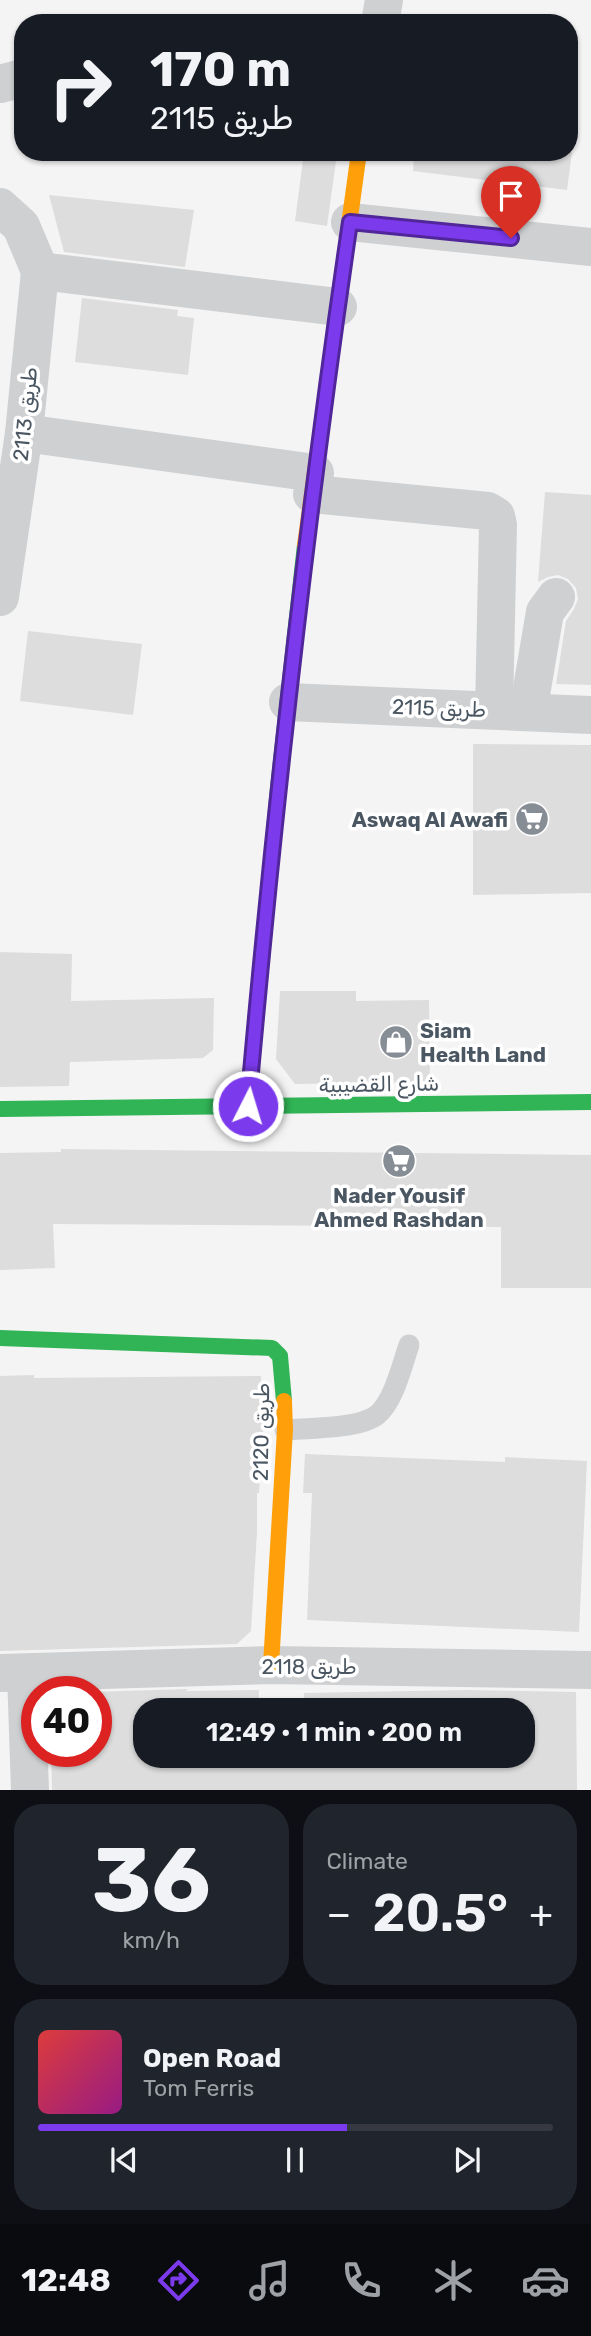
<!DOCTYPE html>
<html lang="en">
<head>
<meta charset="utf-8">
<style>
	:root { --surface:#171b24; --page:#20242c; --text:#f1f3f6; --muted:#9ea1a6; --line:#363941; --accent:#7c3aed }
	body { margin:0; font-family:Rubik,"Noto Naskh Arabic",sans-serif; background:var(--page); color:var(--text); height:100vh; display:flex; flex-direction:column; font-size:26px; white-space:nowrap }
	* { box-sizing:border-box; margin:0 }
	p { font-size:23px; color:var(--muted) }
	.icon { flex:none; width:38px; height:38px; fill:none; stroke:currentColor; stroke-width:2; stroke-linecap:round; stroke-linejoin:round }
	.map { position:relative; height:1790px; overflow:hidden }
	.details { display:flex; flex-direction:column; gap:14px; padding:14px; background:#0d0f14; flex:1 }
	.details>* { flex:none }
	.hud { position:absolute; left:14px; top:14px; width:564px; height:147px; border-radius:28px; box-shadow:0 2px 5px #0004; background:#171b24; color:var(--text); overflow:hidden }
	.speed { position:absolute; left:21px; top:1676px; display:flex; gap:14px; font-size:35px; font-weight:700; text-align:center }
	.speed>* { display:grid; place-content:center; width:91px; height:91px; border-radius:50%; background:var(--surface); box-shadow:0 2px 5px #0004; line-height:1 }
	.speed .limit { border:10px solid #d22; background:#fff; color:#111 }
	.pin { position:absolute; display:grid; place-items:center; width:60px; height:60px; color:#fff; margin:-72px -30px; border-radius:50% 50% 50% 0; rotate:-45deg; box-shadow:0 0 7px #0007 }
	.pin .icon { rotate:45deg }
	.me { position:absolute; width:77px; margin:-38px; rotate:5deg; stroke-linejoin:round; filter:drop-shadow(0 0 5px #0008) }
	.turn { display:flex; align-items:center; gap:24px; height:147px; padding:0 21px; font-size:32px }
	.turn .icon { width:91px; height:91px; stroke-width:2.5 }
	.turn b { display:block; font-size:49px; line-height:60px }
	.big { font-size:52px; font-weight:600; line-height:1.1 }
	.details .card { flex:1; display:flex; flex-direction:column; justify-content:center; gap:10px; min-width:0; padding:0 24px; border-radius:28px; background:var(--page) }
	.details .dial { align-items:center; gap:0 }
	.dial b { font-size:91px; line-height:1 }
	.song { display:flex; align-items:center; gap:21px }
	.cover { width:84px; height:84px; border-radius:10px; background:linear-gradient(135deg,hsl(0 70% 55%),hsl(310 70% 35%)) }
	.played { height:7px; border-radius:4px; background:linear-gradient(90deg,var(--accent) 60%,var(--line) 60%) }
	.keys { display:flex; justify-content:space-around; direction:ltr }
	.heat { display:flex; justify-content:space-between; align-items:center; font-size:38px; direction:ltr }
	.details .tiles { flex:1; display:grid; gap:14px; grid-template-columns:1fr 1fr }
	.card:last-child { grid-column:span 2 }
	.trip { position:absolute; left:133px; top:1698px; width:402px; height:70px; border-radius:28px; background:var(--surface); box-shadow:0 2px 5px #0004; font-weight:600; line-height:70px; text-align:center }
	.tab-bar { display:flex; height:112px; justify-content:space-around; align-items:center; background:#090b0e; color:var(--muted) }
	.tab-bar .icon { width:49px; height:49px }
	.tab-bar .on { color:var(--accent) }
	.tab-bar b { font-size:32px; color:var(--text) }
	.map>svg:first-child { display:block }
</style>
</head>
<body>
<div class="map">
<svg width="591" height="1790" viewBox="0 0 591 1790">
	<rect width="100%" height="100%" fill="#f4f4f4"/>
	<!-- building -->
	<g fill="#ddddde">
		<polygon points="304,152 337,154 327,226 295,221"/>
		<polygon points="414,152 572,152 567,190 413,171"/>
		<polygon points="49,195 194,210 185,267 64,252"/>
		<polygon points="82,298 178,310 177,316 194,318 188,375 75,362"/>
		<polygon points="545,492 591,495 591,685 556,684 566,621 574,609 578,599 576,588 568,579 558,575 548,577 538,582"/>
		<polygon points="28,631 142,644 133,715 20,701"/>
		<polygon points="473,744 591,745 591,893 473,895"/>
		<polygon points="0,952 72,954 71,1001 214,998 213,1050 203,1058 70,1062 69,1086 0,1087"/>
		<polygon points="280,991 356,991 356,1001 429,1000 430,1082 295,1084 276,1059"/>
		<polygon points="61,1149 591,1155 591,1288 501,1288 501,1227 53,1224 55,1268 0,1270 0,1153 61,1152"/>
		<polygon points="34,1375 34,1378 261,1376 263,1430 259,1493 257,1493 257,1532 251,1631 237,1644 0,1651 0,1376"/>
		<polygon points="305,1454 505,1462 505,1457 587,1461 579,1632 307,1620 312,1493 303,1493"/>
		<polygon points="188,1689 186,1691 259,1690 259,1710 145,1710 145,1755 523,1755 523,1710 303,1710 304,1693 467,1690 576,1692 577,1790 52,1790 51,1752 96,1752 96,1692 89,1692"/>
	</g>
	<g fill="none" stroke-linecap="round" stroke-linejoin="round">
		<!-- lane -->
		<path stroke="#ced0d2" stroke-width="21" d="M285,1430C309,1428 359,1429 377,1415C394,1401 402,1365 409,1345"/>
		<!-- street -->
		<g stroke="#ced0d2" stroke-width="38">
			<polyline points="380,23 384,0"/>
			<polyline points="0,84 23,78"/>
			<polyline points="0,207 21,226 40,271 24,433 0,597"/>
			<polyline points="350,222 591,247"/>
			<polyline points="40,271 338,307"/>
			<polyline points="24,433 315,473"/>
			<polyline points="312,494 488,511 496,516 498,525 494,710"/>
			<polyline points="288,702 591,715"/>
			<polyline points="528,712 545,612 556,597"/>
			<polyline points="0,1673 271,1665 591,1670"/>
			<polyline points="26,1674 30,1790"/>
		</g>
		<!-- fast -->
		<g stroke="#30b455" stroke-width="16">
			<polyline points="248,1106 278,788 305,545"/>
			<polyline points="0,1109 591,1102"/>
			<polyline points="0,1338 272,1348 280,1356 284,1401"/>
		</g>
		<!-- slow -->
		<g stroke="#ff9f0a" stroke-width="16">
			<polyline points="305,545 359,152"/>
			<polyline points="271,1665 285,1430 284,1401"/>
		</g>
	</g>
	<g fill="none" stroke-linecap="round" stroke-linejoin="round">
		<!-- route casing -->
		<g stroke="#51269a" stroke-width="18">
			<path id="route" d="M248,1106C274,810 307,516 350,222L511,238"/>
		</g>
		<!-- route -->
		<use href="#route" stroke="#7c3aed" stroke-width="12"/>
	</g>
	<!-- icons -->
	<defs>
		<g id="supermarket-disc" transform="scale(1.75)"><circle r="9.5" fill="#868d94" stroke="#fff"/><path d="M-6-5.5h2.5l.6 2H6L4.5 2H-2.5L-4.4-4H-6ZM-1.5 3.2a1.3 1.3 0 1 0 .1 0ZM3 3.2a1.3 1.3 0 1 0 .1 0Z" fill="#fff"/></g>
		<g id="shop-disc" transform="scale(1.75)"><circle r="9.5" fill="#868d94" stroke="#fff"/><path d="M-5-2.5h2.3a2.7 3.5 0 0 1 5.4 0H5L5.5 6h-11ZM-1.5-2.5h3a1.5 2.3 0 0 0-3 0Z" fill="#fff"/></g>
	</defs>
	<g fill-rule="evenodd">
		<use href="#supermarket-disc" x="532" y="819"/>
		<use href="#shop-disc" x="396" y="1042"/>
		<use href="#supermarket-disc" x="399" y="1161"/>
	</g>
	<g text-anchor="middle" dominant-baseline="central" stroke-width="7" stroke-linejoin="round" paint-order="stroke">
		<!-- street labels -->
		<g font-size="21" fill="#4a5661" stroke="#fff">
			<text transform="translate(25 414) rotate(-84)">طريق 2113</text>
			<text transform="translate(439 708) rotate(2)">طريق 2115</text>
			<text transform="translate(379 1084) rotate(-1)">شارع القضيبية</text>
			<text transform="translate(261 1432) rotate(-89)">طريق 2120</text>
			<text x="309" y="1666">طريق 2118</text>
		</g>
		<!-- poi labels -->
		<g font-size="21" font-weight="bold" fill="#4a5661" stroke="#fff" text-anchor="end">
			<text x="508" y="819">Aswaq Al Awafi</text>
			<text x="420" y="1030" text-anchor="start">Siam<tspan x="420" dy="24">Health Land</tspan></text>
			<text x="399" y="1195" text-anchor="middle">Nader Yousif<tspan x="399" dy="24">Ahmed Rashdan</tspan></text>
		</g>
	</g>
</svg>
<div class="speed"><div class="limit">40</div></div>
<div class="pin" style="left:511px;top:238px;background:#d93025"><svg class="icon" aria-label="arrive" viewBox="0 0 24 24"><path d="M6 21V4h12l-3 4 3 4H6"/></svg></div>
<svg class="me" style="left:248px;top:1106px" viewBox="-20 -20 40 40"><circle r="17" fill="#7c3aed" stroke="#fff" stroke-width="3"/><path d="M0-11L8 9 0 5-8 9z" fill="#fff"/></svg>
<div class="trip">12:49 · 1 min · 200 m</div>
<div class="hud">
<div class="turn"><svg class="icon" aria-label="right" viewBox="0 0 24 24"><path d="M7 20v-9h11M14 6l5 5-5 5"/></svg><div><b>170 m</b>طريق 2115</div></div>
</div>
</div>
<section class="details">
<div class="tiles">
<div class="card dial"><b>36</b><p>km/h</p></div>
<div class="card"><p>Climate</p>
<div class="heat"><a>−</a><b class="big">20.5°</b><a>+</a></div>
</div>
<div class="card">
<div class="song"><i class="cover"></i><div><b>Open Road</b><p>Tom Ferris</p></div></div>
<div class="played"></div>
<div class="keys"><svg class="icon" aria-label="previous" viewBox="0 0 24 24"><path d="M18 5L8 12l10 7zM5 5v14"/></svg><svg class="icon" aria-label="pause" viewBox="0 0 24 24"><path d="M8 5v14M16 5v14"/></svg><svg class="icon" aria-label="next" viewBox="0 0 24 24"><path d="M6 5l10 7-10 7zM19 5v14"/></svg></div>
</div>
</div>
</section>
<nav class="tab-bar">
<b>12:48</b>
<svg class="icon on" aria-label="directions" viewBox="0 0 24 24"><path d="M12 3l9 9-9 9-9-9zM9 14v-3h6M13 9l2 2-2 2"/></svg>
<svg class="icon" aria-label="music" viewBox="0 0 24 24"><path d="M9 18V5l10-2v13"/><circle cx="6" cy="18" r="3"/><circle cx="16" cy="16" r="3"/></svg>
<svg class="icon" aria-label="phone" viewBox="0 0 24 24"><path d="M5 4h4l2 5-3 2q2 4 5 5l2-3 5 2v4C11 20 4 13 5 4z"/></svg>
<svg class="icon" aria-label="climate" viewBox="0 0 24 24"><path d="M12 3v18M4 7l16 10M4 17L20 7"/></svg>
<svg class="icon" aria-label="car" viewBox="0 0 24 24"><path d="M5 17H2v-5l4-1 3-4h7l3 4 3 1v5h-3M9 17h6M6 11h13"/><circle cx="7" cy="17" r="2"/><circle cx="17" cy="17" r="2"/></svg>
</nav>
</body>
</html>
